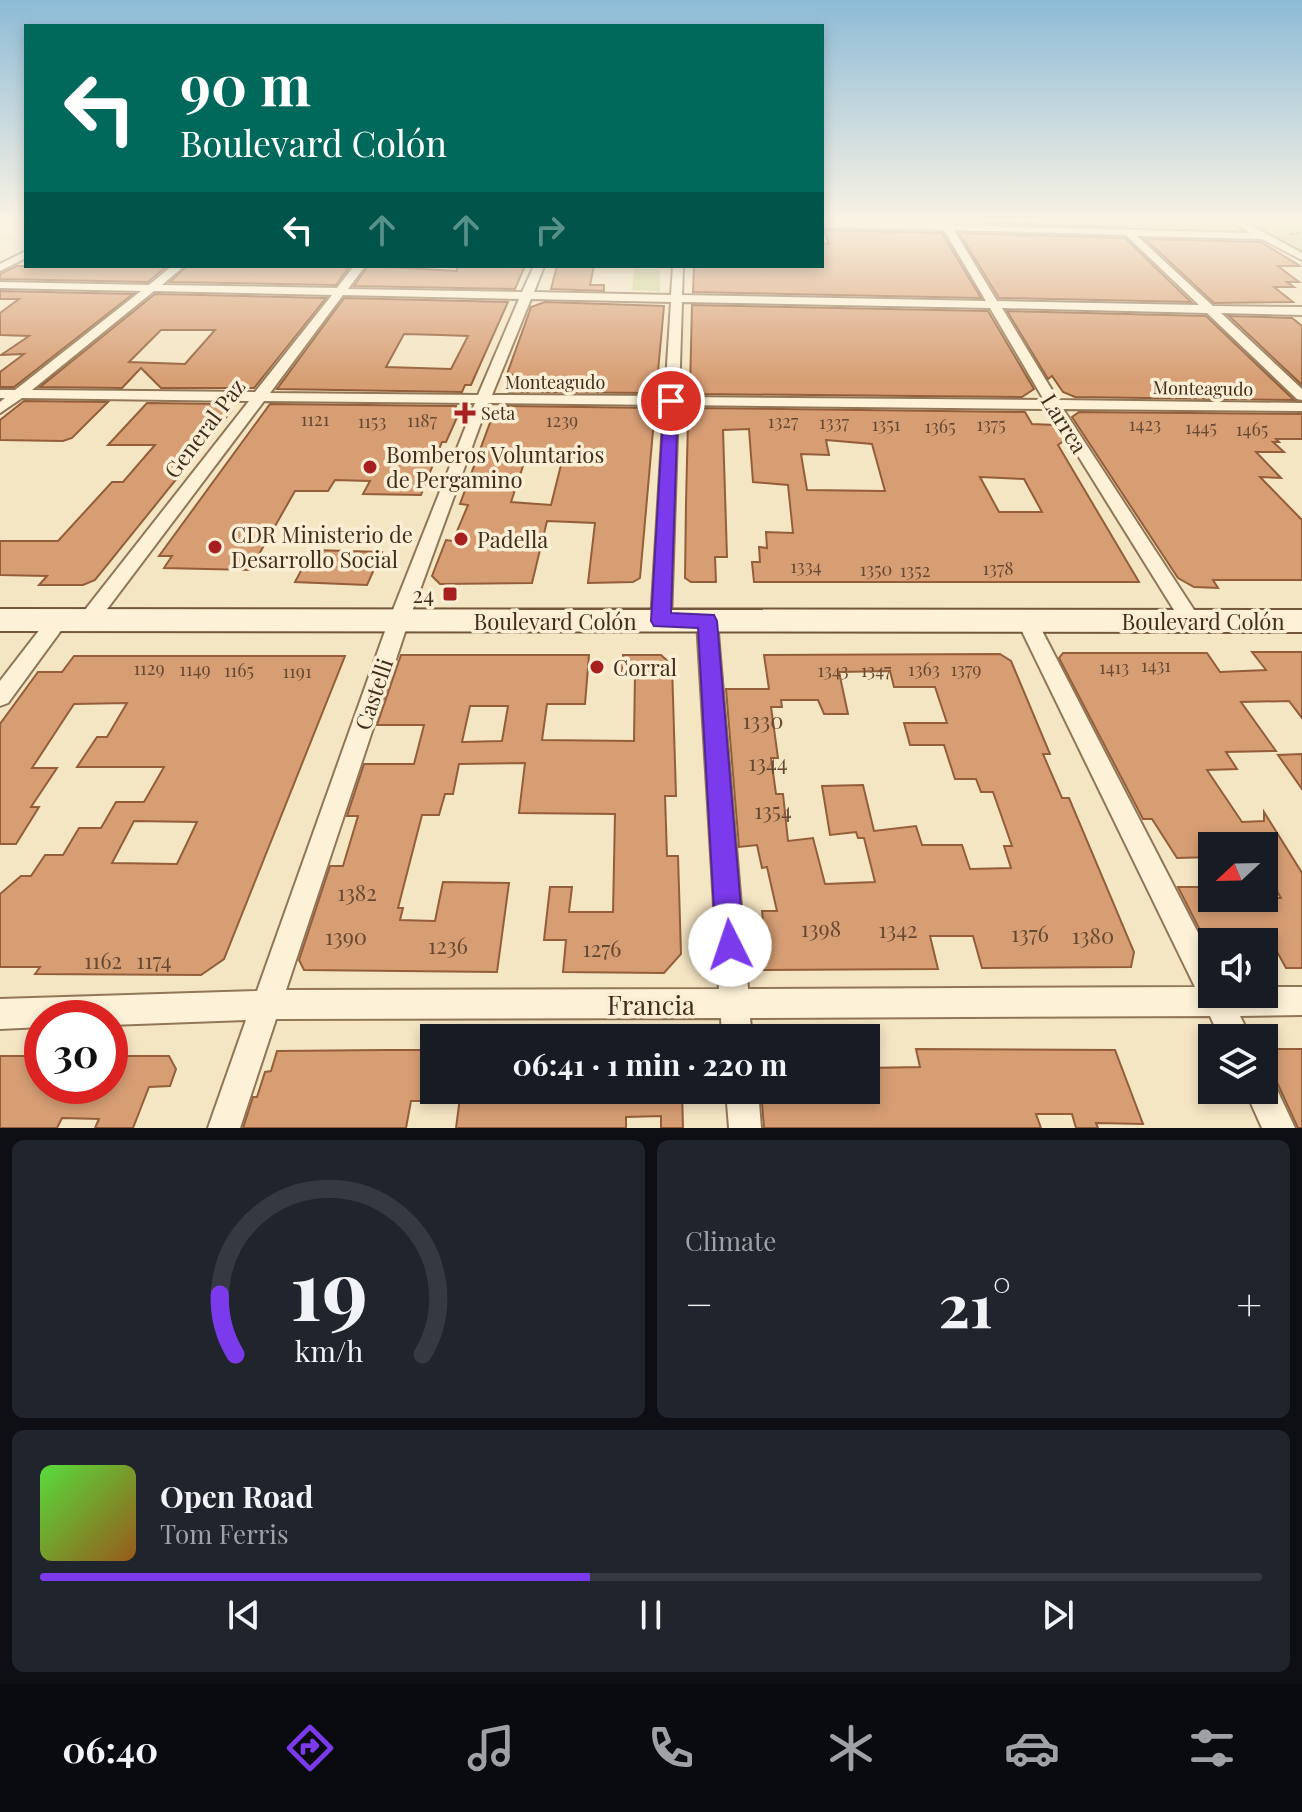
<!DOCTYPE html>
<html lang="en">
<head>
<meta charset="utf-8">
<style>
	:root { --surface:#171b24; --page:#20242c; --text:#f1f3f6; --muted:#9ea1a6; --line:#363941; --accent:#7c3aed }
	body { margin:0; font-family:"Playfair Display",serif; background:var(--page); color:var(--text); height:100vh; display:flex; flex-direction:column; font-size:30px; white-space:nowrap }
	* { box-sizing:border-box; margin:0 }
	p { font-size:26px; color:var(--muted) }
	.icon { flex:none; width:44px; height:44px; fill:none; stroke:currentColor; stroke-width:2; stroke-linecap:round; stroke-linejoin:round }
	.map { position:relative; height:1128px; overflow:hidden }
	.details { display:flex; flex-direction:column; gap:12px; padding:12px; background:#0d0f14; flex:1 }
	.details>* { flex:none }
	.hud { position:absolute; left:24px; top:24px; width:800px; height:244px; border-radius:0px; box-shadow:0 4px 12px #0003; background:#00695c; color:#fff; overflow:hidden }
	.needle { width:52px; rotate:248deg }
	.controls { position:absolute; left:1198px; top:832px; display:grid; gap:16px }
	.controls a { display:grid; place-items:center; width:80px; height:80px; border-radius:0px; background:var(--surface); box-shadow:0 4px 12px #0003; font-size:40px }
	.speed { position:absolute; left:24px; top:1000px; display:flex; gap:16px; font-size:40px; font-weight:700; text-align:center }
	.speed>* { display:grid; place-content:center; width:104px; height:104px; border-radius:50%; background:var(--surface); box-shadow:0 4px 12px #0003; line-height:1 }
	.speed .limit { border:12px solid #d22; background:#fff; color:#111 }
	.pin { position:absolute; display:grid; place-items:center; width:68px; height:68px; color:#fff; margin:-34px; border:4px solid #fff; border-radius:50%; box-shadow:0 2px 8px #0007 }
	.me { position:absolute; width:88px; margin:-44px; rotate:356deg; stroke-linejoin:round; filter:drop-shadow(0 0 6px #0008) }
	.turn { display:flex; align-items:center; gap:28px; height:168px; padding:0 24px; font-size:36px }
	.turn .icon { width:104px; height:104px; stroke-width:2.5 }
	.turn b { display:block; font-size:56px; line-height:68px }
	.lanes { display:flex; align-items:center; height:76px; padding:0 24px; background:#0003; justify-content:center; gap:40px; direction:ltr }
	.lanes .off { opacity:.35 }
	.big { font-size:60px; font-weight:700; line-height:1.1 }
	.details .card { flex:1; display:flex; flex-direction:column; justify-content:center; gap:12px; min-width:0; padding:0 28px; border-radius:12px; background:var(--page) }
	.details .dial { align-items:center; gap:0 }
	.dial svg { height:208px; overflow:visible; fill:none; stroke:var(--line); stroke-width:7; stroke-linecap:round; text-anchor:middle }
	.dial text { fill:var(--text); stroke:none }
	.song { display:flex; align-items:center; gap:24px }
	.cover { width:96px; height:96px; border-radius:12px; background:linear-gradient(135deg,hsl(110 70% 55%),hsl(30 70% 35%)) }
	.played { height:8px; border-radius:4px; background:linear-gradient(90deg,var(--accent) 45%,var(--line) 45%) }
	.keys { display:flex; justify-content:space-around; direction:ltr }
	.heat { display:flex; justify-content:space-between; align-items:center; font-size:44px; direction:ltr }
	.details .tiles { flex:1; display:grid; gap:12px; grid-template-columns:1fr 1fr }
	.card:last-child { grid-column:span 2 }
	.trip { position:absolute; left:420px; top:1024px; width:460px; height:80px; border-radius:0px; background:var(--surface); box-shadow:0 4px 12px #0003; font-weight:700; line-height:80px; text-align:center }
	.menu { display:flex; height:128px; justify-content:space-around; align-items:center; background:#090b0e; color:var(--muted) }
	.menu .icon { width:56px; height:56px }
	.menu .selected { color:var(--accent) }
	.menu b { font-size:36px; color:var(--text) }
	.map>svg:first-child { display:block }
</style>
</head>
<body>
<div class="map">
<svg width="1302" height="1128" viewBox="0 0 1302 1128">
	<rect width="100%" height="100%" fill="#f4e5c3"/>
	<!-- green -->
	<g fill="#ccd495">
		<polygon points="1124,222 1228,222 1245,232 1132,229"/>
		<polygon points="1245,222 1302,222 1302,253"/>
		<polygon points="634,269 660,269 660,291 632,290"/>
	</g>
	<!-- building -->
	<g fill="#d79e74" stroke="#935e39" stroke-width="2" fill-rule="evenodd">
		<polygon points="958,222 1121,222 1126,227"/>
		<polygon points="824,230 942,233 981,298 693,292 694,266 822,266 822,243 829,244"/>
		<polygon points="959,233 1125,238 1191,302 999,298"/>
		<polygon points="1145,239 1261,242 1300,266 1278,266 1299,282 1287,282 1294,287 1274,287 1293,302 1214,303"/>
		<polygon points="17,266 167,266 148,282 0,279 0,274"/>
		<polygon points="187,266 350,266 336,285 170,282"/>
		<polygon points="368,266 457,271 457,266 525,266 515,289 354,286"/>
		<polygon points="557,266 594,266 590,285 604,285 604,291 551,289"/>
		<polygon points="0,291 133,294 14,387 0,387 0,372 24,354 1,355 29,336 0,335 0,313 19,299 0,299"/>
		<path d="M155,294L326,298L254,388H161L141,368L122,388L40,387ZM161,330H215L185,364L129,362Z"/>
		<path d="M344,298L508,302L471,385H465L462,392L277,389ZM404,334L441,335L468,336L451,369L386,367Z"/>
		<polygon points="545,302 664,306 656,393 509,392 515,375 507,374 529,313 531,307"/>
		<polygon points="692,305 988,311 1034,389 1022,397 696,394 690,390"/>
		<polygon points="1007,311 1206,316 1294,400 1075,397 1063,392 1052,376 1048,379"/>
		<polygon points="1229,316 1292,318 1302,326 1302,385"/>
		<polygon points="24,401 108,402 72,438 63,441 0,440 0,420"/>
		<polygon points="147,403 226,404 232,410 95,580 83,585 39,585 47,576 0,575 0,541 58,541 112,482 123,482 155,445 108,445"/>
		<polygon points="270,404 456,406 455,410 459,413 446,442 442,442 421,495 363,494 370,481 335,480 328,491 295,491 250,570 164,568 172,556 159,556"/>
		<path d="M504,406L655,408L640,578L633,582L588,583L595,523L547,521L532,583L440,584L432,576L446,540L453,541L468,505L460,504L494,412ZM524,463L561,465L551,505L511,502Z"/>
		<path d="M695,408L1025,412L1032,424L1055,425L1065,440L1058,445L1139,582H754L752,562H760L759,547L767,548L766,532L793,533L788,485L753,482L749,429L723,430L727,557H715L716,582H691L685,578L686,503L688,420L695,421ZM826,440L872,444L885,491L807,490L801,454L829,455ZM980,477L1024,479L1042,512H999Z"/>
		<polygon points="1079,412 1302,414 1302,439 1276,439 1279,442 1273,442 1284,452 1256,452 1281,478 1260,477 1302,520 1302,580 1213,580 1218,588 1194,587 1178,578 1072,417"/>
		<polygon points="312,550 382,552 367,585 295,582"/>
		<polygon points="1252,652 1302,652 1302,718 1289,701 1241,702 1276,751 1226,752 1237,769 1207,770 1242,822 1264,821 1264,812 1302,873 1302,968 1286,968 1275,948 1264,948 1264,942 1206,942 1178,887 1204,887 1212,890 1212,898 1281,898 1264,869 1264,846 1212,846 1212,857 1177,858 1152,819 1143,819 1059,658 1063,653 1207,653 1220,672 1266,670"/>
		<path d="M1000,654L1011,661L1050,754H1043L1062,798H1069L1134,952L1131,967L982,968L973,936H930L938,969L763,970L759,931H764L762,911H777L767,867L762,868L757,845L739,847L726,689H769L764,655ZM890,671L894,687H935L947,723H904L910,745H944L955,779H976L981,792H993L1012,846H1004L1011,868L970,869L962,845H922L916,826L874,831L863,785L822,786L830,835L856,832L858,838H864L875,882L825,884L813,838L788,841L783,794H776L771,758H778L771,707H782L781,700H818L824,714H848L839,672Z"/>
		<path d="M401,655H589L585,704H547L542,740L634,741L635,673H622L623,655H661L672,665L676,796H665L667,856H678L681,954L664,973L563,972L566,940H544L550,887H572L569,912H613L615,814L519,813L525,763L459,764L453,794H445L439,815H422L398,908H403L400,920L435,921L443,882L509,883L497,972L304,970L299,960L330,866H343L358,816H347L364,764H414L424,725H377ZM470,706H508L502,741L462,742Z"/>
		<path d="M74,656H345L224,959L201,975L35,974L40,967H0V894L21,876H31L45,855H63L79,828H101L116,802H144L164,767H77L97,737H107L127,703L74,704L32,768H57L31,807H39L16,844H0V724L38,672H62ZM134,821L197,822L177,864L112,863Z"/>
		<polygon points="1302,754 1302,789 1278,755"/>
		<polygon points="916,1049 1115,1050 1143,1124 1096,1123 1098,1128 1076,1128 1072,1114 1036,1114 1041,1128 764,1128 761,1090 866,1090 866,1068 920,1067"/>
		<polygon points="1264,1049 1302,1049 1302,1128 1298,1128 1275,1078 1264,1073"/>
		<polygon points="384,1050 434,1050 434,1101 411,1101 406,1128 243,1128 253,1097 257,1097 265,1072 271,1071 277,1051"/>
		<polygon points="0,1056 42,1056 42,1086 110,1086 110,1056 169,1056 176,1069 170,1086 149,1087 133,1128 95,1128 99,1119 62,1118 57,1128 0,1128"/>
		<polygon points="461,1090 682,1090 683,1128 661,1128 661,1116 626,1117 626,1128 456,1128"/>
	</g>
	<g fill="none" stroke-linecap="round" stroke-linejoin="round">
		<!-- minor casing -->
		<g stroke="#917657" stroke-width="4">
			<g id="minor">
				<path d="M822,222H949L950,225L1250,233L1233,222H1245L1302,253V260L1262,239L1137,236L1213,306L1302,307V315L1221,313L1302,389V400L1297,399L1207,313L1002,308L1058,400L1302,403V411L1063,409L1198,616L1201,621L1198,626H1184L1049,409L678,405L671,621L668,626H654L651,621L664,405L488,403L409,620L286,990L719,989L697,621L700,616H714L717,621L748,989L1195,987L1017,621L1020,616H1034L1037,621L1212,960V994H1264V987H1302V1015L1240,1016L1251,1038H1220L1210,1016L750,1018L752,1038H722L721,1018L276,1019L240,1128H208L246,1020L110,1025V1018H42V1027L0,1029V999L257,991L389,620L475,403L264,401L95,625H81L78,620L81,615L249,401L22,398L0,413V402L5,398H0V390H15L141,291L0,288V282L149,285L172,266H184L162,285L337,288L354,266H365L348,289L522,292L534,266H544L534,292L671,295L673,266H683L682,295L986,301L944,230L822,227ZM954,230L1126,235L1199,305L997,301ZM154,291L332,295L255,392L32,390ZM343,295L519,299L478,395L270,393ZM531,299L671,302L665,396L492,395ZM682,302L990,308L1044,400L679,397Z"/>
				<polygon points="26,251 26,258 0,271 0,264"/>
				<polygon points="58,613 65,615 68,620 65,625 8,703 0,706 0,681 51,615"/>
				<polygon points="1264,1076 1272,1079 1295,1128 1262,1128 1245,1090 1264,1090"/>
				<polygon points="726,1090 758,1090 761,1128 729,1128"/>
			</g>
		</g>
		<!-- secondary casing -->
		<g stroke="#73573a" stroke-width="4">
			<polygon id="secondary" points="0,609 1302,610 1302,632 0,631"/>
		</g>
		<!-- path -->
		<polyline stroke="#917657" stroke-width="2" stroke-dasharray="4 2" stroke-linecap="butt" points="1290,234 1302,233"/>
		<!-- minor -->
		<use href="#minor" fill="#fdf2d8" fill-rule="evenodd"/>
		<!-- secondary -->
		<use href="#secondary" fill="#fdf2d8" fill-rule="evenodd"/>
	</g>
	<!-- sky -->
	<linearGradient id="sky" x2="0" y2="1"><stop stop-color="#8dbbd7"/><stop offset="0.58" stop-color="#faf3e4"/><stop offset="1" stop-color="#faf3e4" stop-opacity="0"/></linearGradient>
	<rect width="1302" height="380" fill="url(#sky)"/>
	<!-- route -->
	<polygon fill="#7c3aed" stroke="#51269a" stroke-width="2" points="671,396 678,401 671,613 714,615 717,621 744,945 740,955 730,959 720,955 716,945 698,628 654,626 651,621 664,401"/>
	<!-- markers -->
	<g fill="#a81f1f" stroke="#faefd4" stroke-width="3">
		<path d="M461 401h8v8h8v8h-8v8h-8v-8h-8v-8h8z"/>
		<circle cx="370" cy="467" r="8"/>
		<circle cx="461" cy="539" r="8"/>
		<circle cx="215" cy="547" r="8"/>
		<rect x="442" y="586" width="16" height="16" rx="4"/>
		<circle cx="597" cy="667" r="8"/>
	</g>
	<g text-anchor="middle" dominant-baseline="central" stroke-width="7" stroke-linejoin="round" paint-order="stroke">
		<!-- far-street labels -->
		<g font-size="18" fill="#3f2d1d" stroke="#faefd4">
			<text x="555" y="382">Monteagudo</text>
			<text transform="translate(1203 388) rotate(1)">Monteagudo</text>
		</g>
		<!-- far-poi labels -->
		<g font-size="18" fill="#3f2d1d" stroke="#faefd4" text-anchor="start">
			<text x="481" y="413">Seta</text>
		</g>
		<!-- number labels -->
		<g font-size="18" fill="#654933">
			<text x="315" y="419">1121</text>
			<text x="422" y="420">1187</text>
			<text x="562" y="420">1239</text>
			<text x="372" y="421">1153</text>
			<text x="783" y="421">1327</text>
			<text x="834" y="422">1337</text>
			<text x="886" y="424">1351</text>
			<text x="991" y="424">1375</text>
			<text x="1145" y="424">1423</text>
			<text x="940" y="426">1365</text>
			<text x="1201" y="427">1445</text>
			<text x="1252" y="429">1465</text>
			<text x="806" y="566">1334</text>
			<text x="998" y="568">1378</text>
			<text x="876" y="569">1350</text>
			<text x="915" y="570">1352</text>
			<text x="1156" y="665">1431</text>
			<text x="1114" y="667">1413</text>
			<text x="149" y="668">1129</text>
			<text x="195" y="669">1149</text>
			<text x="924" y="669">1363</text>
			<text x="966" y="669">1379</text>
			<text x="239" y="670">1165</text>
			<text x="833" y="670">1343</text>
			<text x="876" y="670">1347</text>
			<text x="297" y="671">1191</text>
		</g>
		<!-- street labels -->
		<g font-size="22" fill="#3f2d1d" stroke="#faefd4">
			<text transform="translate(1065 423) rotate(58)">Larrea</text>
			<text transform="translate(204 428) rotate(-53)">General Paz</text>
			<text x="555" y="621">Boulevard Colón</text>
			<text x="1203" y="621">Boulevard Colón</text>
			<text transform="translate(373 694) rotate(-71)">Castelli</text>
		</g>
		<!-- poi labels -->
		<g font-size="22" fill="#3f2d1d" stroke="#faefd4" text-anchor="start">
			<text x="386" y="454">Bomberos Voluntarios<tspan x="386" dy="25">de Pergamino</tspan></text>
			<text x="231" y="534">CDR Ministerio de<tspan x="231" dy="25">Desarrollo Social</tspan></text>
			<text x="477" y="539">Padella</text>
			<text x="434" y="594" text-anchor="end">24</text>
			<text x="613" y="667">Corral</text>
		</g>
		<!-- near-number labels -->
		<g font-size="22" fill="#654933">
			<text x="763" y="720">1330</text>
			<text x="768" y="762">1344</text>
			<text x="773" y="810">1354</text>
			<text x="357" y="892">1382</text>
			<text x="821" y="928">1398</text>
			<text x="898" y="929">1342</text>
			<text x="1030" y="933">1376</text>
			<text x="1093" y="935">1380</text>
			<text x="346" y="936">1390</text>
			<text x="448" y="945">1236</text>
			<text x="602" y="948">1276</text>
			<text x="103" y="960">1162</text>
			<text x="154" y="960">1174</text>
		</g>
		<!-- near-street labels -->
		<g font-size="26" fill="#3f2d1d" stroke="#faefd4">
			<text x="651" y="1004">Francia</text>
		</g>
	</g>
</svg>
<div class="controls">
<a><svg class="needle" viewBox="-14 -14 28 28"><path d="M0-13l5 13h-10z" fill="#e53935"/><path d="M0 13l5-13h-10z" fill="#9ea1a6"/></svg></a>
<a><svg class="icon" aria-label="sound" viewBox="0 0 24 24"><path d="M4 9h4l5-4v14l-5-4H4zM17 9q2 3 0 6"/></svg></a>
<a><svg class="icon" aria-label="layers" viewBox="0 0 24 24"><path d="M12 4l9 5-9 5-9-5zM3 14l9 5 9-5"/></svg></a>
</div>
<div class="speed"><div class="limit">30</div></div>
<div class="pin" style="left:671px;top:401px;background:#d93025"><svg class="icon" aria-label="arrive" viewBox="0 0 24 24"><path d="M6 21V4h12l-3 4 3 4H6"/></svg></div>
<svg class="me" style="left:730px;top:945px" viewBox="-20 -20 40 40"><circle r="19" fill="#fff"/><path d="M0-13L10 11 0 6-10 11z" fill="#7c3aed"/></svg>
<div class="trip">06:41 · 1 min · 220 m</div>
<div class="hud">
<div class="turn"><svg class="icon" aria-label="left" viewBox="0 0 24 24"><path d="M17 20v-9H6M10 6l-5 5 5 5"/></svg><div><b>90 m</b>Boulevard Colón</div></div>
<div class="lanes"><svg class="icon" aria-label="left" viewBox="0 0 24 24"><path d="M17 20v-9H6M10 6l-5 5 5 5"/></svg><svg class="icon off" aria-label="ahead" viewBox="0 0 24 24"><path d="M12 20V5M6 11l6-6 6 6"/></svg><svg class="icon off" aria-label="ahead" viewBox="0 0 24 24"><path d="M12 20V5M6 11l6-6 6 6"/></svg><svg class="icon off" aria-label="right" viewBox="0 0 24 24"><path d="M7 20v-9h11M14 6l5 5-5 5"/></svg></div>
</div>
</div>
<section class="details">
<div class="tiles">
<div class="card dial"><svg viewBox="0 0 100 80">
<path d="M14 69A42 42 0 1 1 86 69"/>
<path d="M14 69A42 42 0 0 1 8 46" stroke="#7c3aed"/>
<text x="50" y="56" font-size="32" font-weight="700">19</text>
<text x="50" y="72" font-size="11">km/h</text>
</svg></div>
<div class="card"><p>Climate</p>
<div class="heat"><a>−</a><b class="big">21°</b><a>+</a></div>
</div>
<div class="card">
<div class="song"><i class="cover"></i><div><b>Open Road</b><p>Tom Ferris</p></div></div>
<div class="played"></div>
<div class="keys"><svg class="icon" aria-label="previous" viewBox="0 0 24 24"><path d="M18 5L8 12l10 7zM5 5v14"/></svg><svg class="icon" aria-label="pause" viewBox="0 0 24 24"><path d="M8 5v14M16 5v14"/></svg><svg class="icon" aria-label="next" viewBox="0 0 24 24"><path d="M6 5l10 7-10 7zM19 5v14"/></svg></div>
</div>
</div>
</section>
<nav class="menu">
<b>06:40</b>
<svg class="icon selected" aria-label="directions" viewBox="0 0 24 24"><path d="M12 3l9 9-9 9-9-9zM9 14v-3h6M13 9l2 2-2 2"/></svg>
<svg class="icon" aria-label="music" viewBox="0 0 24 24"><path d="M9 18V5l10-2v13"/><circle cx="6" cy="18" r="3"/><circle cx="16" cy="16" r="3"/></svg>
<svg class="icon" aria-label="phone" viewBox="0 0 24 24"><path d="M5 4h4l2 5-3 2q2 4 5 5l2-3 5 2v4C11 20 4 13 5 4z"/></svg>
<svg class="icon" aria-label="climate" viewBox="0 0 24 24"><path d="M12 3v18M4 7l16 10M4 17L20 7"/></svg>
<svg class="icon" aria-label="car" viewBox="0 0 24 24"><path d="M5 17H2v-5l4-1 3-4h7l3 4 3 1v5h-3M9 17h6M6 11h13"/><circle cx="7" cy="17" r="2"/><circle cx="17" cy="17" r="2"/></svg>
<svg class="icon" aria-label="filters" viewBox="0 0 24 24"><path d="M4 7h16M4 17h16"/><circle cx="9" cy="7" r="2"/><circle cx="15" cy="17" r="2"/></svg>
</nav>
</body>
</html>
